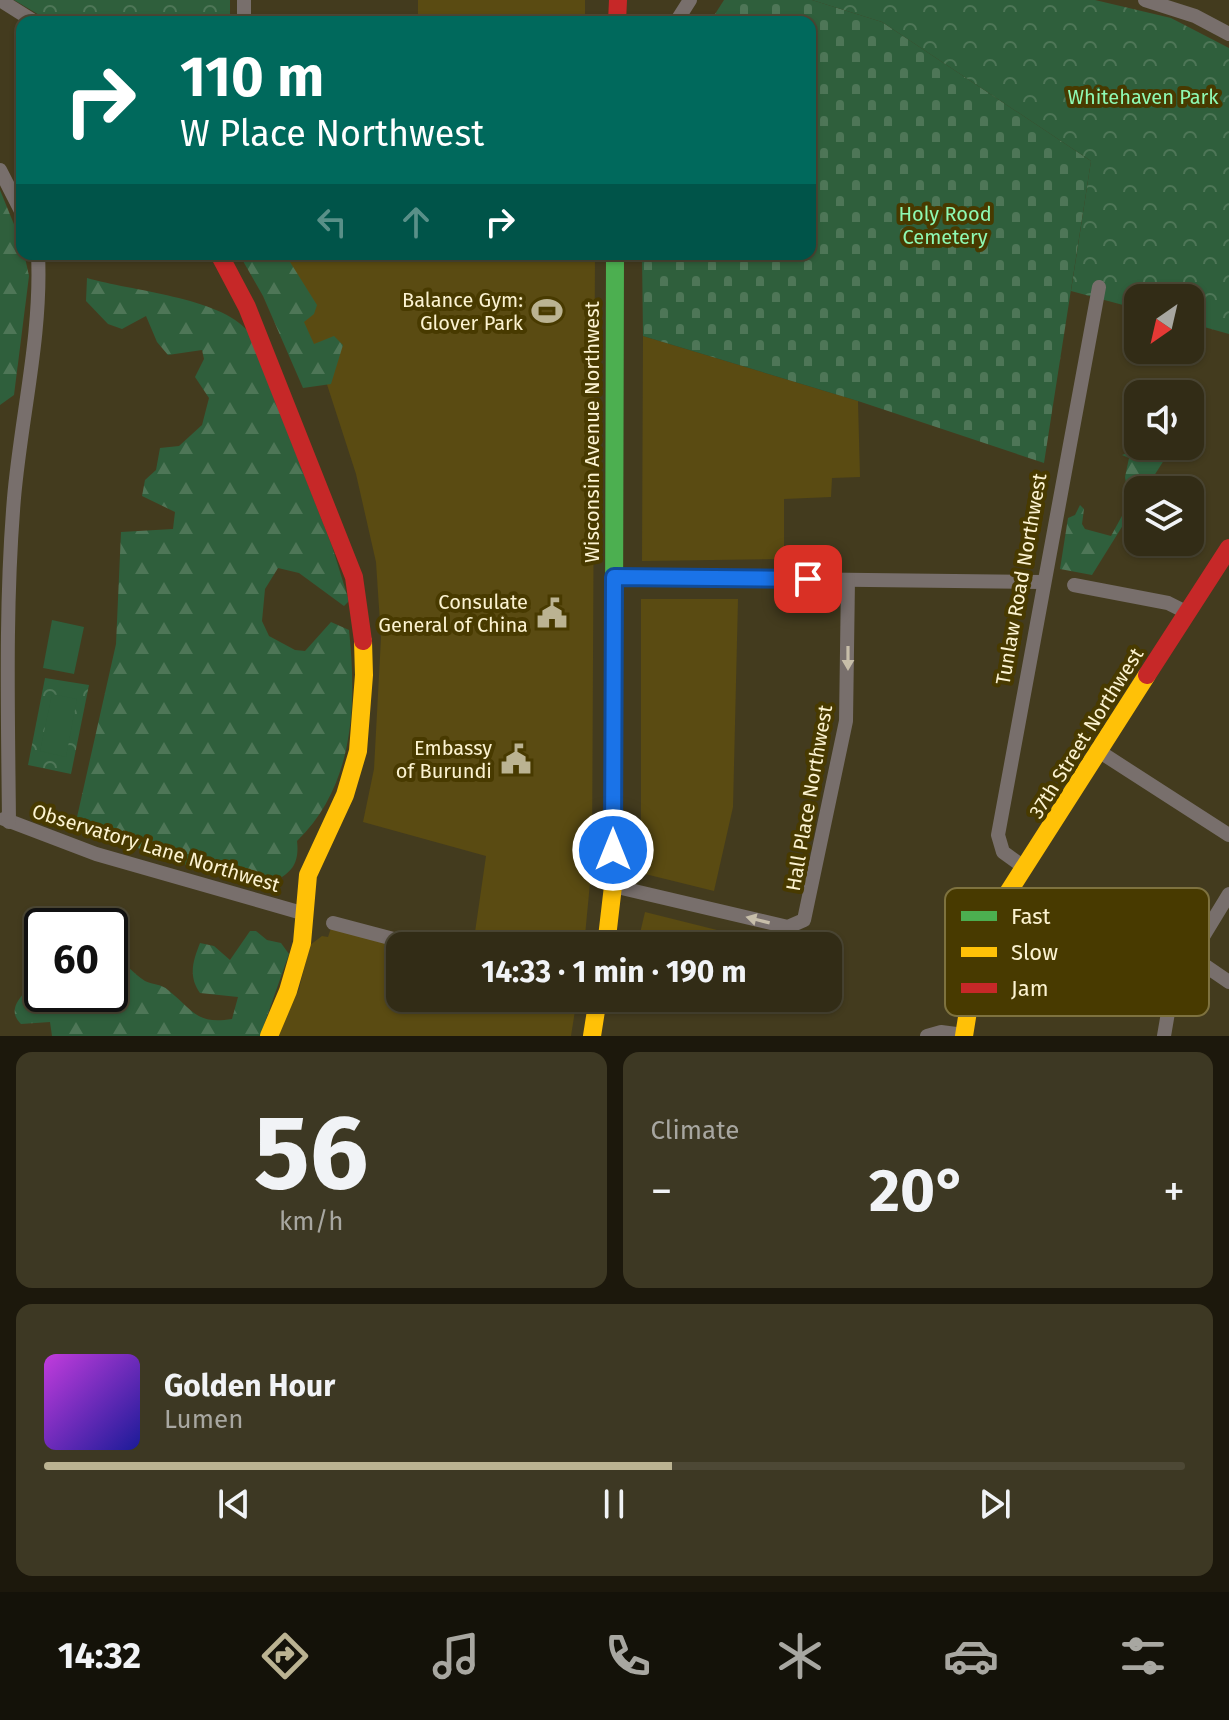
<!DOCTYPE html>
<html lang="en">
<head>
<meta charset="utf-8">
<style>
	:root { --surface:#322c16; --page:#3d3823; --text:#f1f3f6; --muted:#a8a7a1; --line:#4d4835; --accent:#bbb392 }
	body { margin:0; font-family:"Fira Sans",sans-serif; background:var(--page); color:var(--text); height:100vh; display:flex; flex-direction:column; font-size:30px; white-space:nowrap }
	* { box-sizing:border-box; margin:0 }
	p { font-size:26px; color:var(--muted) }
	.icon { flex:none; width:44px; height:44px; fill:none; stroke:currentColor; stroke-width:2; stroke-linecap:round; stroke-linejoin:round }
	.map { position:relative; height:1036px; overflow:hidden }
	.side { display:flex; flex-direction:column; gap:16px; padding:16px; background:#1c180c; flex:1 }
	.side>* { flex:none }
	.top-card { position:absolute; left:16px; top:16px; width:800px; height:244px; border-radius:16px; box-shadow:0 2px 6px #0004,0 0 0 2px var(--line); background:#00695c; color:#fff; overflow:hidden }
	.needle { width:52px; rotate:214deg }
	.tools { position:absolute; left:1124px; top:284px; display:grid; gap:16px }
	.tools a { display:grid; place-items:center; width:80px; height:80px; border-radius:16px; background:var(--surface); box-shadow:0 2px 6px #0004,0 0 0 2px var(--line); font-size:40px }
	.speed { position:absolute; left:24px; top:908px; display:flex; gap:16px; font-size:40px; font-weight:700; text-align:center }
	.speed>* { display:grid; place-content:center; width:104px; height:104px; border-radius:50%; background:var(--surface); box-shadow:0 2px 6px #0004,0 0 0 2px var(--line); line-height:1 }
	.speed .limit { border:4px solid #111; border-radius:12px; background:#fff; color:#111 }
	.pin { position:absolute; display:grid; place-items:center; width:68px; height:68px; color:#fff; margin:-34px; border-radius:16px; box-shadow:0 4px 12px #0006 }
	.me { position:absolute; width:88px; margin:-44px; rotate:0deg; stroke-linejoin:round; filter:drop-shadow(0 0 6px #0008) }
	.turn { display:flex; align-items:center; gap:28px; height:168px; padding:0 32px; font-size:36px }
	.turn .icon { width:104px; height:104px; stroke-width:2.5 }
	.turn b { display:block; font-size:56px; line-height:68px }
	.lanes { display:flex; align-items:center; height:76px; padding:0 32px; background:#0003; justify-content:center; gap:40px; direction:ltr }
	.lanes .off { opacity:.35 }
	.big { font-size:60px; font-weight:700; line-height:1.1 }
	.side .tile { flex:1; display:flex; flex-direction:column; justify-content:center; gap:12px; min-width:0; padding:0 28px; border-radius:16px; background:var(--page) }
	.side .dial { align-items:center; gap:0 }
	.dial b { font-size:104px; line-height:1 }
	.song { display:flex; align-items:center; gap:24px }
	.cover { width:96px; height:96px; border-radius:12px; background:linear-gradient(135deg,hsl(290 70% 55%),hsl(240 70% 35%)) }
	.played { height:8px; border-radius:4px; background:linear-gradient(90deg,var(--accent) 55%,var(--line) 55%) }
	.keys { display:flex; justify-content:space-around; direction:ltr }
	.heat { display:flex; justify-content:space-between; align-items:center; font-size:44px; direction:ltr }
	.side .tiles { flex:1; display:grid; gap:16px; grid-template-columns:1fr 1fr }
	.tile:last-child { grid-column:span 2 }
	.trip { position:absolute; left:386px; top:932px; width:456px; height:80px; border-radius:16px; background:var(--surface); box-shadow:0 2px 6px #0004,0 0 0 2px var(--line); font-weight:700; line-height:80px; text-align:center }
	.tabs { display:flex; height:128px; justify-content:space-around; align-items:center; background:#141209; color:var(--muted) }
	.tabs .icon { width:56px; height:56px }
	.tabs .active { color:var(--accent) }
	.tabs b { font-size:36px; color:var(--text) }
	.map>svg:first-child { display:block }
</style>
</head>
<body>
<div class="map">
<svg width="1229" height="1036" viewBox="0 0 1229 1036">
	<defs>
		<pattern id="forest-firs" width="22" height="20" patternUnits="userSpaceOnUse" patternTransform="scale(2)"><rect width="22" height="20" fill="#2f5f3c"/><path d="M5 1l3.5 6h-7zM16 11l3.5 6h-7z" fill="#4e7657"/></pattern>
		<pattern id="cemetery-stones" width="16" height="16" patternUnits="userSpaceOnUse" patternTransform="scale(2)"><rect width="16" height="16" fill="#2f5f3c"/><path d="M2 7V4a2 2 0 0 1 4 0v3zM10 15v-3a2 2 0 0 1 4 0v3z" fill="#4e7657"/></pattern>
		<pattern id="park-crowns" width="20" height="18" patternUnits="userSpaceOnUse" patternTransform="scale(2)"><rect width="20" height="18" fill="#2f5f3c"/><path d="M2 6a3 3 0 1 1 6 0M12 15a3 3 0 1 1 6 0" fill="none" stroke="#4e7657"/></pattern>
	</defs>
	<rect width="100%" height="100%" fill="#433b1e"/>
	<!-- built -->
	<g fill="#5a4b12">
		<polygon points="418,0 585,0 585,14 418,20"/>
		<polygon points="263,254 595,254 592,862 584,946 473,946 486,856 363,822 374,769 381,638 376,562 356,474 322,369"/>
		<polygon points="643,336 858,401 860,477 832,478 831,497 784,499 784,559 642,561"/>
		<polygon points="641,599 738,599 733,807 714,891 641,873"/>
		<polygon points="645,912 745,937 742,946 637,946"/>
		<polygon points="331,928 400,947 400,998 577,998 571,1036 277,1036 299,989 310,945 322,936 328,937"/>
	</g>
	<!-- forest -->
	<g fill="url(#forest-firs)">
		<polygon points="0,190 22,244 29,276 14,395 0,405"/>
		<polygon points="239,254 285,254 317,305 314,314 304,322 314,344 334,336 343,345 331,384 303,388 263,296"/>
		<path d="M87,278C131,291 219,297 248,331L332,546L349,601L344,606L299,573L278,568L265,589L262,621L269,636L295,650L305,651L331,622L349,630C357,705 354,786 297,841C300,867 289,874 267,886L192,867L75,826L116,644L121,532L173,529L175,512L142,496L145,480L156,470L160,448L179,446L202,425L209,398L195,377L204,359L202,350L168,355L157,342L146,316L122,329L108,324L86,301Z"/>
		<polygon points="1138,436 1138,446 1173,446 1145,490 1138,490 1138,501 1092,575 1060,569 1068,518 1075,515 1080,505 1084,509 1082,524 1085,529 1111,536 1129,503 1125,477 1129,458 1122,455 1132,451"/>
		<path d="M42,929V994H110V957C126,961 132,973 145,981C153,985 162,984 168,990C193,1010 196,1025 232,1019L238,997L200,993C188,976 193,961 200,943L214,946L230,960L250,931H256L267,940L281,943L289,954L260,1036H52L50,1022L21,1024C9,1012 16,1002 26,991C19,970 21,942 42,929Z"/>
	</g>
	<!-- cemetery -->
	<polygon fill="url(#cemetery-stones)" points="724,0 812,0 882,22 1091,161 1044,463 858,401 643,336 642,254 810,254 810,22 710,22"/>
	<!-- park -->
	<g fill="url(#park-crowns)">
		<polygon points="14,0 230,0 230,22 51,22"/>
		<polygon points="812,0 1095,0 1171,18 1229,48 1229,334 1190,323 1190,298 1138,298 1138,309 1071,291 1091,161 882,22"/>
		<polygon points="45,678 89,685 71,774 28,765"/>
	</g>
	<!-- pitch -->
	<g fill="#2f5f3c">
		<polygon points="52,620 84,627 74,674 43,668"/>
		<polygon points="52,694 77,699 66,757 40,751"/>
	</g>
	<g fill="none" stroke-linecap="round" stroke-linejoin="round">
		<!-- street -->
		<g stroke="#786f6c" stroke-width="14">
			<polyline points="0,0 35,22"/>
			<polyline points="1145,0 1195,16 1229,34"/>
			<polyline points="244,22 244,0"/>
			<polyline points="457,22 508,22"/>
			<polyline points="676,22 690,0"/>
			<polyline points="0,170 22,213"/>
			<polyline points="614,577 1042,582"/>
			<polyline points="1074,585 1168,603 1188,613"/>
			<polyline points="1100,752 1229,835"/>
			<polyline points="4,819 96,854 302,913"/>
			<path d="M9,822C8,714 5,605 14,498C21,417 42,335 38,254"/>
			<polyline points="1025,868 1003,852 998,835 1099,287"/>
			<polyline points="613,886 788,927 804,920 846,721 848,580"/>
			<polyline points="333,923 420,946"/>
			<polyline points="1191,956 1229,982"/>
			<polyline points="927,1036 941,1032 964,1035"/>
			<polyline points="1164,1036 1171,995 1179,976 1229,894"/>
		</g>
		<!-- fast -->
		<polyline stroke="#4caf50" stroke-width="18" points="614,621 615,254"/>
		<!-- slow -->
		<g stroke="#ffc107" stroke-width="18">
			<polyline points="606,946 613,886 614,621"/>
			<polyline points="269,1036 288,991 302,943 308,875 345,795 358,751 364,675 363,641"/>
			<polyline points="592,1036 598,998"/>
			<polyline points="964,1036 977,955 988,924 1147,675"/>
		</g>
		<!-- jam -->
		<g stroke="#c62828" stroke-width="18">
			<polyline points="617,22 618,0"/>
			<polyline points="219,254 247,307 354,577 363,641"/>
			<polyline points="1147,675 1229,548"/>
		</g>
	</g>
	<!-- one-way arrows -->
	<defs><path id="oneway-solid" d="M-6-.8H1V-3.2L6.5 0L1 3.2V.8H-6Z" transform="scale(2)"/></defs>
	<g fill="#c7bea9">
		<use href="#oneway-solid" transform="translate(848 658) rotate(90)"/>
		<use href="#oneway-solid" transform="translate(758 920) rotate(-166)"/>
	</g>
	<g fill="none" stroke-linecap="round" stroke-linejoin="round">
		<!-- route casing -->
		<g stroke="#114b97" stroke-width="20">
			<polyline id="route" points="613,850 614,577 808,579"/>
		</g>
		<!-- route -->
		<use href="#route" stroke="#1a73e8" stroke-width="14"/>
	</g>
	<!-- icons -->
	<defs>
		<g id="stadium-bare" transform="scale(2.4)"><path d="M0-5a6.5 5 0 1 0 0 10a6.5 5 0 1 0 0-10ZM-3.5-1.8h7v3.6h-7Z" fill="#bbb392" stroke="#483a00" stroke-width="2.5" paint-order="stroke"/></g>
		<g id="civic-bare" transform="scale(2.4)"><path d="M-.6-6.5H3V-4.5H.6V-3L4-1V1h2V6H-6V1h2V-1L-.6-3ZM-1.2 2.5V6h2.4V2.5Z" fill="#bbb392" stroke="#483a00" stroke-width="2.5" paint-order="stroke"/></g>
	</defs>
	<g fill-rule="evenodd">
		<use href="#stadium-bare" x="547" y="311"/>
		<use href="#civic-bare" x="552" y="613"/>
		<use href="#civic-bare" x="516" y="759"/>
	</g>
	<g text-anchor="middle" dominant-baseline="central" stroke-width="8" stroke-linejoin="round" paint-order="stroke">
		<!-- park labels -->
		<g font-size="20" fill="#8ef9b3" stroke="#483a00">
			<text x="1143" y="97">Whitehaven Park</text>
			<text x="945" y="214">Holy Rood<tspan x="945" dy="23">Cemetery</tspan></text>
		</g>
		<!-- poi labels -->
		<g font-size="20" fill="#fcf3d1" stroke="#483a00" text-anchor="end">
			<text x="523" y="300">Balance Gym:<tspan x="523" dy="23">Glover Park</tspan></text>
			<text x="528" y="602">Consulate<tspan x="528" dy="23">General of China</tspan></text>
			<text x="492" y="748">Embassy<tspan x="492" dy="23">of Burundi</tspan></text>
		</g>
		<!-- street labels -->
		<g font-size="20" fill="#fcf3d1" stroke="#483a00">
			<text transform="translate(592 432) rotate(-90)">Wisconsin Avenue Northwest</text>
			<text transform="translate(1021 579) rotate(-80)">Tunlaw Road Northwest</text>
			<text transform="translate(1086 733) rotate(-58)">37th Street Northwest</text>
			<text transform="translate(809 798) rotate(-80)">Hall Place Northwest</text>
			<text transform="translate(156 848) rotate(17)">Observatory Lane Northwest</text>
		</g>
	</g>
	<!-- legend -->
	<rect x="945" y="888" width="264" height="128" rx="12" fill="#483a00" stroke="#7e723f" stroke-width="2"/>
	<rect x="961" y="911" width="36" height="10" fill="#4caf50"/>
	<rect x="961" y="947" width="36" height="10" fill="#ffc107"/>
	<rect x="961" y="983" width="36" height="10" fill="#c62828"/>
	<g font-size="22" fill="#fcf3d1">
		<text x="1011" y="924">Fast</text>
		<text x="1011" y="960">Slow</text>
		<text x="1011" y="996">Jam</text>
	</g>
</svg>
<div class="tools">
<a><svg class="needle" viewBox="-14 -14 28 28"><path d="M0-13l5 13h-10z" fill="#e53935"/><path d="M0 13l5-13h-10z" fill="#a8a7a1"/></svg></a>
<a><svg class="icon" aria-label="sound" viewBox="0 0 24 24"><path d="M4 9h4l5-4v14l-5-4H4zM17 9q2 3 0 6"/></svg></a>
<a><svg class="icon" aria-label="layers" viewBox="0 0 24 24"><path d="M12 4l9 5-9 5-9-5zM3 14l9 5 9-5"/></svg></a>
</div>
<div class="speed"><div class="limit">60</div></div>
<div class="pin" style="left:808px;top:579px;background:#d93025"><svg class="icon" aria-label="arrive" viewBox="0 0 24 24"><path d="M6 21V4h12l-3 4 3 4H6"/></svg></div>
<svg class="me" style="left:613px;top:850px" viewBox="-20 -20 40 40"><circle r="17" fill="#1a73e8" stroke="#fff" stroke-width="3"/><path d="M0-11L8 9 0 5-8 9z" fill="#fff"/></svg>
<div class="trip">14:33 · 1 min · 190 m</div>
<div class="top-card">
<div class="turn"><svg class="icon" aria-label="right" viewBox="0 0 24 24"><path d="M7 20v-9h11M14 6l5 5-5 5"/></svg><div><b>110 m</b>W Place Northwest</div></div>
<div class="lanes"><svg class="icon off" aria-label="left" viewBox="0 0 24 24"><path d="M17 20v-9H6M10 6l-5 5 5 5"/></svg><svg class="icon off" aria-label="ahead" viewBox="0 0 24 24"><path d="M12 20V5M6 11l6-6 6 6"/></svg><svg class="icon" aria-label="right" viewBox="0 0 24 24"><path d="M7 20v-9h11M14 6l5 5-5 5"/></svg></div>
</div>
</div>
<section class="side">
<div class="tiles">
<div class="tile dial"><b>56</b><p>km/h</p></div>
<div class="tile"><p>Climate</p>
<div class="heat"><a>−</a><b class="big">20°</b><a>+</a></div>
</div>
<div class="tile">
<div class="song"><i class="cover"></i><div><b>Golden Hour</b><p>Lumen</p></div></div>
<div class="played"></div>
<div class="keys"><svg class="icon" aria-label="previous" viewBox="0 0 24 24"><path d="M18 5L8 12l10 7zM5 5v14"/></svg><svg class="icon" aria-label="pause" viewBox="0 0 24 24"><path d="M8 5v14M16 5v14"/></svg><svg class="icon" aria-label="next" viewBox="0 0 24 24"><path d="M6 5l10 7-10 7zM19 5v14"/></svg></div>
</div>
</div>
</section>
<nav class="tabs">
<b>14:32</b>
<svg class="icon active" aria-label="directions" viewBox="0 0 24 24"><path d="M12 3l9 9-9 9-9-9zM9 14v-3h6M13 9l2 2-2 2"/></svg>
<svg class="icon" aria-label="music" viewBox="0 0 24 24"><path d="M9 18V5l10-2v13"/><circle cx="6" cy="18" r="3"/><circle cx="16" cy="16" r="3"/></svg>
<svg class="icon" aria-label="phone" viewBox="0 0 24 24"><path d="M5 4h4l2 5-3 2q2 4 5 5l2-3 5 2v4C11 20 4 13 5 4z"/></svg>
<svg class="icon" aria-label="climate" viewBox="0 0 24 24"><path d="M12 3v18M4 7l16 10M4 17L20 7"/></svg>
<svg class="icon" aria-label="car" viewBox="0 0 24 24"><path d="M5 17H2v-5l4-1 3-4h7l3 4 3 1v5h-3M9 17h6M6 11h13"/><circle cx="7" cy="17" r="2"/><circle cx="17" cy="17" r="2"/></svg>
<svg class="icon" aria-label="filters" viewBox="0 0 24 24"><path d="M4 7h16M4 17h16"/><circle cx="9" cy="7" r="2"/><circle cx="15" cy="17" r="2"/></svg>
</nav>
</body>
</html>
